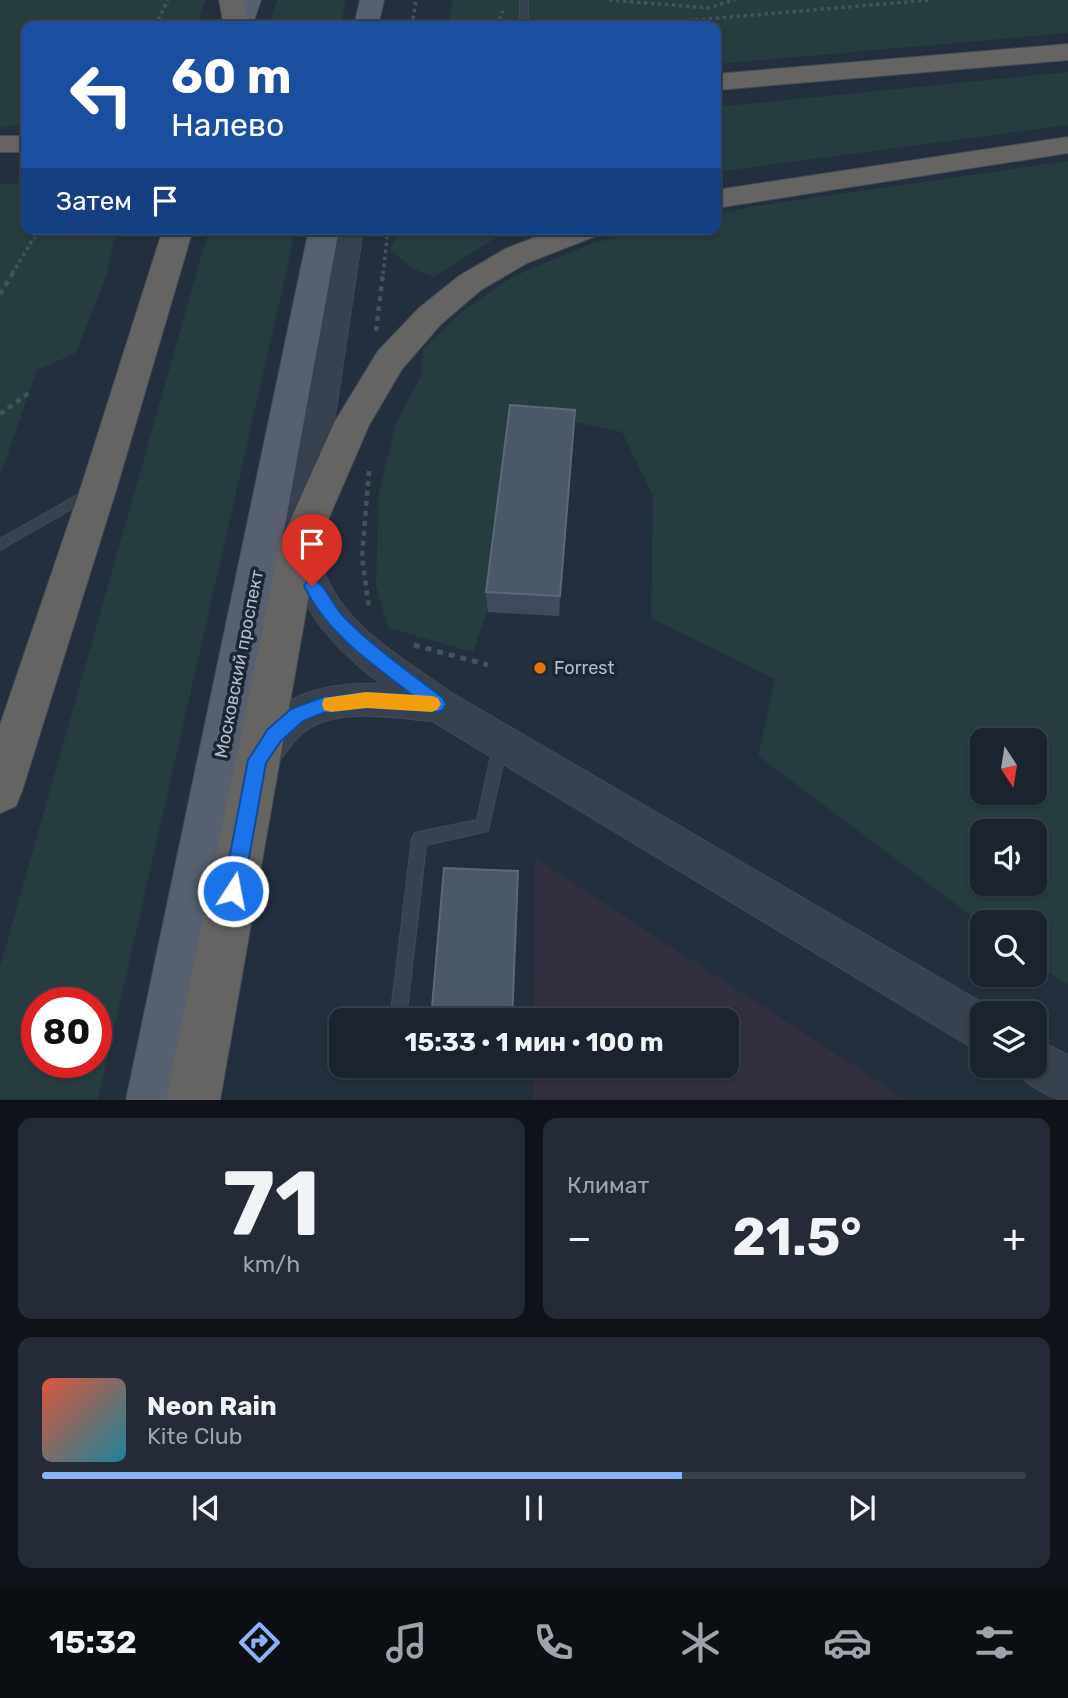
<!DOCTYPE html>
<html lang="ru">
<head>
<meta charset="utf-8">
<style>
	:root { --surface:#1b232e; --page:#242b36; --text:#f1f3f6; --muted:#a0a4aa; --line:#39404a; --accent:#8ab4f8 }
	body { margin:0; font-family:Rubik,sans-serif; background:var(--page); color:var(--text); height:100vh; display:flex; flex-direction:column; font-size:26px; white-space:nowrap }
	* { box-sizing:border-box; margin:0 }
	p { font-size:23px; color:var(--muted) }
	.icon { flex:none; width:38px; height:38px; fill:none; stroke:currentColor; stroke-width:2; stroke-linecap:round; stroke-linejoin:round }
	.map { position:relative; height:1100px; overflow:hidden }
	.panel { display:flex; flex-direction:column; gap:18px; padding:18px; background:#0f1319; flex:1 }
	.panel>* { flex:none }
	.top-card { position:absolute; left:21px; top:21px; width:700px; height:214px; border-radius:14px; box-shadow:0 2px 5px #0004,0 0 0 2px var(--line); background:#1a4fa0; color:#fff; overflow:hidden }
	.needle { width:46px; rotate:168deg }
	.fabs { position:absolute; left:970px; top:728px; display:grid; gap:14px }
	.fabs a { display:grid; place-items:center; width:77px; height:77px; border-radius:14px; background:var(--surface); box-shadow:0 2px 5px #0004,0 0 0 2px var(--line); font-size:35px }
	.speed { position:absolute; left:21px; top:987px; display:flex; gap:14px; font-size:35px; font-weight:700; text-align:center }
	.speed>* { display:grid; place-content:center; width:91px; height:91px; border-radius:50%; background:var(--surface); box-shadow:0 2px 5px #0004,0 0 0 2px var(--line); line-height:1 }
	.speed .limit { border:10px solid #d22; background:#fff; color:#111 }
	.pin { position:absolute; display:grid; place-items:center; width:60px; height:60px; color:#fff; margin:-72px -30px; border-radius:50% 50% 50% 0; rotate:-45deg; box-shadow:0 0 7px #0007 }
	.pin .icon { rotate:45deg }
	.me { position:absolute; width:77px; margin:-38px; rotate:11deg; stroke-linejoin:round; filter:drop-shadow(0 0 5px #0008) }
	.turn { display:flex; align-items:center; gap:24px; height:147px; padding:0 35px; font-size:32px }
	.turn .icon { width:91px; height:91px; stroke-width:2.5 }
	.turn b { display:block; font-size:49px; line-height:60px }
	.then { display:flex; align-items:center; height:66px; padding:0 35px; background:#0003; gap:14px; font-size:26px }
	.big { font-size:52px; font-weight:700; line-height:1.1 }
	.panel .widget { flex:1; display:flex; flex-direction:column; justify-content:center; gap:10px; min-width:0; padding:0 24px; border-radius:14px; background:var(--page) }
	.panel .dial { align-items:center; gap:0 }
	.dial b { font-size:91px; line-height:1 }
	.song { display:flex; align-items:center; gap:21px }
	.cover { width:84px; height:84px; border-radius:10px; background:linear-gradient(135deg,hsl(10 70% 55%),hsl(190 70% 35%)) }
	.played { height:7px; border-radius:4px; background:linear-gradient(90deg,var(--accent) 65%,var(--line) 65%) }
	.keys { display:flex; justify-content:space-around; direction:ltr }
	.heat { display:flex; justify-content:space-between; align-items:center; font-size:38px; direction:ltr }
	.panel .tiles { flex:1; display:grid; gap:18px; grid-template-columns:1fr 1fr }
	.widget:last-child { grid-column:span 2 }
	.trip { position:absolute; left:329px; top:1008px; width:410px; height:70px; border-radius:14px; background:var(--surface); box-shadow:0 2px 5px #0004,0 0 0 2px var(--line); font-weight:700; line-height:70px; text-align:center }
	.dock { display:flex; height:112px; justify-content:space-around; align-items:center; background:#0b0e12; color:var(--muted) }
	.dock .icon { width:49px; height:49px }
	.dock .active { color:var(--accent) }
	.dock b { font-size:32px; color:var(--text) }
	.map>svg:first-child { display:block }
</style>
</head>
<body>
<div class="map">
<svg width="1068" height="1100" viewBox="0 0 1068 1100">
	<rect width="100%" height="100%" fill="#242f3e"/>
	<!-- medical -->
	<polygon fill="#32303f" points="535,858 905,1099 533,1099 533,1066 726,1066 726,1020 534,1020"/>
	<!-- green -->
	<g fill="#263c3f" fill-rule="evenodd">
		<polygon points="0,0 205,0 197,26 26,26 26,124 0,128"/>
		<polygon points="277,0 346,0 340,26 269,26"/>
		<polygon points="453,0 1068,0 1068,33 716,64 716,26 448,26"/>
		<polygon points="1068,72 1068,125 716,172 716,107"/>
		<path d="M1068,161V984L1034,964V922L982,924L758,756L775,679L651,618L653,496L622,432L513,409L488,608L473,652L388,628L376,586L379,493L396,423L421,376L423,349L462,312L510,278L595,242L651,229H716V215L750,207ZM982,740H1034V793H982ZM982,831H1034V884H982Z"/>
		<polygon points="26,183 26,229 116,229 107,274 76,353 37,370 0,476 0,184"/>
		<path d="M209,229H296L98,1099H0V967ZM37,1003H96V1062H37Z"/>
		<polygon points="398,229 510,229 433,277 414,269 390,250"/>
	</g>
	<g fill="none" stroke-linecap="round" stroke-linejoin="round">
		<!-- service casing -->
		<g stroke="#414a57" stroke-width="2">
			<g id="service">
				<rect x="520" y="0" width="8" height="26"/>
				<polygon points="90,488 94,490 96,493 94,496 0,550 0,539"/>
				<polygon points="500,739 505,741 507,746 488,831 426,845 407,1011 405,1017 399,1019 393,1017 391,1011 412,839 414,834 419,832 477,820 493,746 495,741"/>
			</g>
		</g>
		<!-- tertiary casing -->
		<g stroke="#414a57" stroke-width="2">
			<g id="tertiary">
				<path d="M337,229H363L316,543C319,555 321,568 327,579C350,630 407,661 450,692L998,1012L982,1013V1050L966,1044L432,721C391,718 331,705 299,736C284,751 278,770 258,778L245,773L239,760C266,697 317,682 381,684C327,643 300,608 282,543Z"/>
				<path d="M1034,1038L1068,1055V1100C1050,1100 1021,1082 1014,1066H1034Z"/>
			</g>
		</g>
		<!-- primary casing -->
		<g stroke="#414a57" stroke-width="2">
			<g id="primary">
				<polygon points="237,0 261,0 252,26 228,26"/>
				<polygon points="360,0 384,0 378,26 354,26"/>
				<polygon points="309,229 339,229 180,1100 126,1100"/>
			</g>
		</g>
		<!-- trunk casing -->
		<g stroke="#434c59" stroke-width="2">
			<g id="trunk">
				<polygon points="219,0 243,0 248,26 224,26"/>
				<polygon points="1068,44 1068,60 716,90 716,74"/>
				<rect x="0" y="136" width="26" height="16"/>
				<polygon points="1068,137 1068,153 716,208 716,190"/>
				<polygon points="163,229 193,229 117,487 22,791 16,806 0,813 0,725 81,487"/>
				<polygon points="556,229 600,229 596,236 527,263 481,290 441,324 402,369 369,425 318,543 220,1100 166,1100 280,543 334,423 378,351 419,308 459,276 505,249"/>
			</g>
		</g>
		<!-- path-far2 -->
		<g stroke="#3f5557" stroke-width="3.5" stroke-dasharray="3.5 3.5" stroke-linecap="butt">
			<polyline points="609,0 708,8 735,0"/>
			<polyline points="155,26 168,0"/>
			<polyline points="412,26 416,0"/>
			<polyline points="496,26 503,11"/>
			<polyline points="625,26 930,0"/>
			<polyline points="12,274 33,239 44,229"/>
			<polyline points="383,274 388,229"/>
		</g>
		<!-- path-far1 -->
		<g stroke="#3f5557" stroke-width="4.5" stroke-dasharray="5 5" stroke-linecap="butt">
			<polyline points="0,294 13,273"/>
			<polyline points="376,331 383,273"/>
			<polyline points="0,414 30,392"/>
			<polyline points="369,471 362,557 369,608"/>
		</g>
		<!-- path -->
		<polyline stroke="#3f5557" stroke-width="5" stroke-dasharray="6 6" stroke-linecap="butt" points="414,645 488,665"/>
		<!-- service -->
		<use href="#service" fill="#38414e" fill-rule="evenodd"/>
		<!-- tertiary -->
		<use href="#tertiary" fill="#38414e" fill-rule="evenodd"/>
		<!-- primary -->
		<use href="#primary" fill="#56606e" fill-rule="evenodd"/>
		<!-- trunk -->
		<use href="#trunk" fill="#656462" fill-rule="evenodd"/>
	</g>
	<!-- wall -->
	<polygon fill="#3f4b5c" points="575,410 559,616 488,612 486,592"/>
	<!-- shaded-wall -->
	<g fill="#2f3b4b">
		<polygon points="575,410 574,433 559,616 560,596"/>
		<polygon points="518,871 513,1020 512,1020"/>
	</g>
	<!-- building -->
	<g fill="#4b5868" stroke="#5c6777" stroke-width="2">
		<polygon points="510,405 575,410 560,596 486,592"/>
		<polygon points="444,868 518,871 512,1020 431,1019"/>
	</g>
	<!-- route -->
	<path fill="#1a73e8" stroke="#114b97" stroke-width="2" d="M312,579C326,584 333,606 343,616C373,647 409,672 443,698L446,704L443,710L437,712L366,708L323,713L303,721L281,741L266,763L243,891L240,898L233,901L226,898L223,891L248,760L268,729L291,709L323,697L366,692L411,694C371,663 327,634 304,586L307,581Z"/>
	<!-- slow -->
	<polygon fill="#f59e0b" points="366,692 432,696 438,698 441,704 438,709 432,712 366,708 331,712 324,710 322,704 324,698"/>
	<!-- markers -->
	<circle fill="#e8710a" stroke="#1d2633" stroke-width="2.5" cx="540" cy="668" r="7"/>
	<g text-anchor="middle" dominant-baseline="central" stroke-width="7" stroke-linejoin="round" paint-order="stroke">
		<!-- street labels -->
		<g font-size="18" fill="#b4bcc9" stroke="#1d2633">
			<text transform="translate(239 664) rotate(-79)">Московский проспект</text>
		</g>
		<!-- poi labels -->
		<g font-size="18" fill="#b4bcc9" stroke="#1d2633" text-anchor="start">
			<text x="554" y="668">Forrest</text>
		</g>
	</g>
</svg>
<div class="fabs">
<a><svg class="needle" viewBox="-14 -14 28 28"><path d="M0-13l5 13h-10z" fill="#e53935"/><path d="M0 13l5-13h-10z" fill="#a0a4aa"/></svg></a>
<a><svg class="icon" aria-label="sound" viewBox="0 0 24 24"><path d="M4 9h4l5-4v14l-5-4H4zM17 9q2 3 0 6"/></svg></a>
<a><svg class="icon" aria-label="search" viewBox="0 0 24 24"><circle cx="10" cy="10" r="6"/><path d="M15 15l6 6"/></svg></a>
<a><svg class="icon" aria-label="layers" viewBox="0 0 24 24"><path d="M12 4l9 5-9 5-9-5zM3 14l9 5 9-5"/></svg></a>
</div>
<div class="speed"><div class="limit">80</div></div>
<div class="pin" style="left:312px;top:586px;background:#d93025"><svg class="icon" aria-label="arrive" viewBox="0 0 24 24"><path d="M6 21V4h12l-3 4 3 4H6"/></svg></div>
<svg class="me" style="left:233px;top:891px" viewBox="-20 -20 40 40"><circle r="17" fill="#1a73e8" stroke="#fff" stroke-width="3"/><path d="M0-11L8 9 0 5-8 9z" fill="#fff"/></svg>
<div class="trip">15:33 · 1 мин · 100 m</div>
<div class="top-card">
<div class="turn"><svg class="icon" aria-label="left" viewBox="0 0 24 24"><path d="M17 20v-9H6M10 6l-5 5 5 5"/></svg><div><b>60 m</b>Налево</div></div>
<div class="then">Затем<svg class="icon" aria-label="arrive" viewBox="0 0 24 24"><path d="M6 21V4h12l-3 4 3 4H6"/></svg></div>
</div>
</div>
<section class="panel">
<div class="tiles">
<div class="widget dial"><b>71</b><p>km/h</p></div>
<div class="widget"><p>Климат</p>
<div class="heat"><a>−</a><b class="big">21.5°</b><a>+</a></div>
</div>
<div class="widget">
<div class="song"><i class="cover"></i><div><b>Neon Rain</b><p>Kite Club</p></div></div>
<div class="played"></div>
<div class="keys"><svg class="icon" aria-label="previous" viewBox="0 0 24 24"><path d="M18 5L8 12l10 7zM5 5v14"/></svg><svg class="icon" aria-label="pause" viewBox="0 0 24 24"><path d="M8 5v14M16 5v14"/></svg><svg class="icon" aria-label="next" viewBox="0 0 24 24"><path d="M6 5l10 7-10 7zM19 5v14"/></svg></div>
</div>
</div>
</section>
<nav class="dock">
<b>15:32</b>
<svg class="icon active" aria-label="directions" viewBox="0 0 24 24"><path d="M12 3l9 9-9 9-9-9zM9 14v-3h6M13 9l2 2-2 2"/></svg>
<svg class="icon" aria-label="music" viewBox="0 0 24 24"><path d="M9 18V5l10-2v13"/><circle cx="6" cy="18" r="3"/><circle cx="16" cy="16" r="3"/></svg>
<svg class="icon" aria-label="phone" viewBox="0 0 24 24"><path d="M5 4h4l2 5-3 2q2 4 5 5l2-3 5 2v4C11 20 4 13 5 4z"/></svg>
<svg class="icon" aria-label="climate" viewBox="0 0 24 24"><path d="M12 3v18M4 7l16 10M4 17L20 7"/></svg>
<svg class="icon" aria-label="car" viewBox="0 0 24 24"><path d="M5 17H2v-5l4-1 3-4h7l3 4 3 1v5h-3M9 17h6M6 11h13"/><circle cx="7" cy="17" r="2"/><circle cx="17" cy="17" r="2"/></svg>
<svg class="icon" aria-label="filters" viewBox="0 0 24 24"><path d="M4 7h16M4 17h16"/><circle cx="9" cy="7" r="2"/><circle cx="15" cy="17" r="2"/></svg>
</nav>
</body>
</html>
